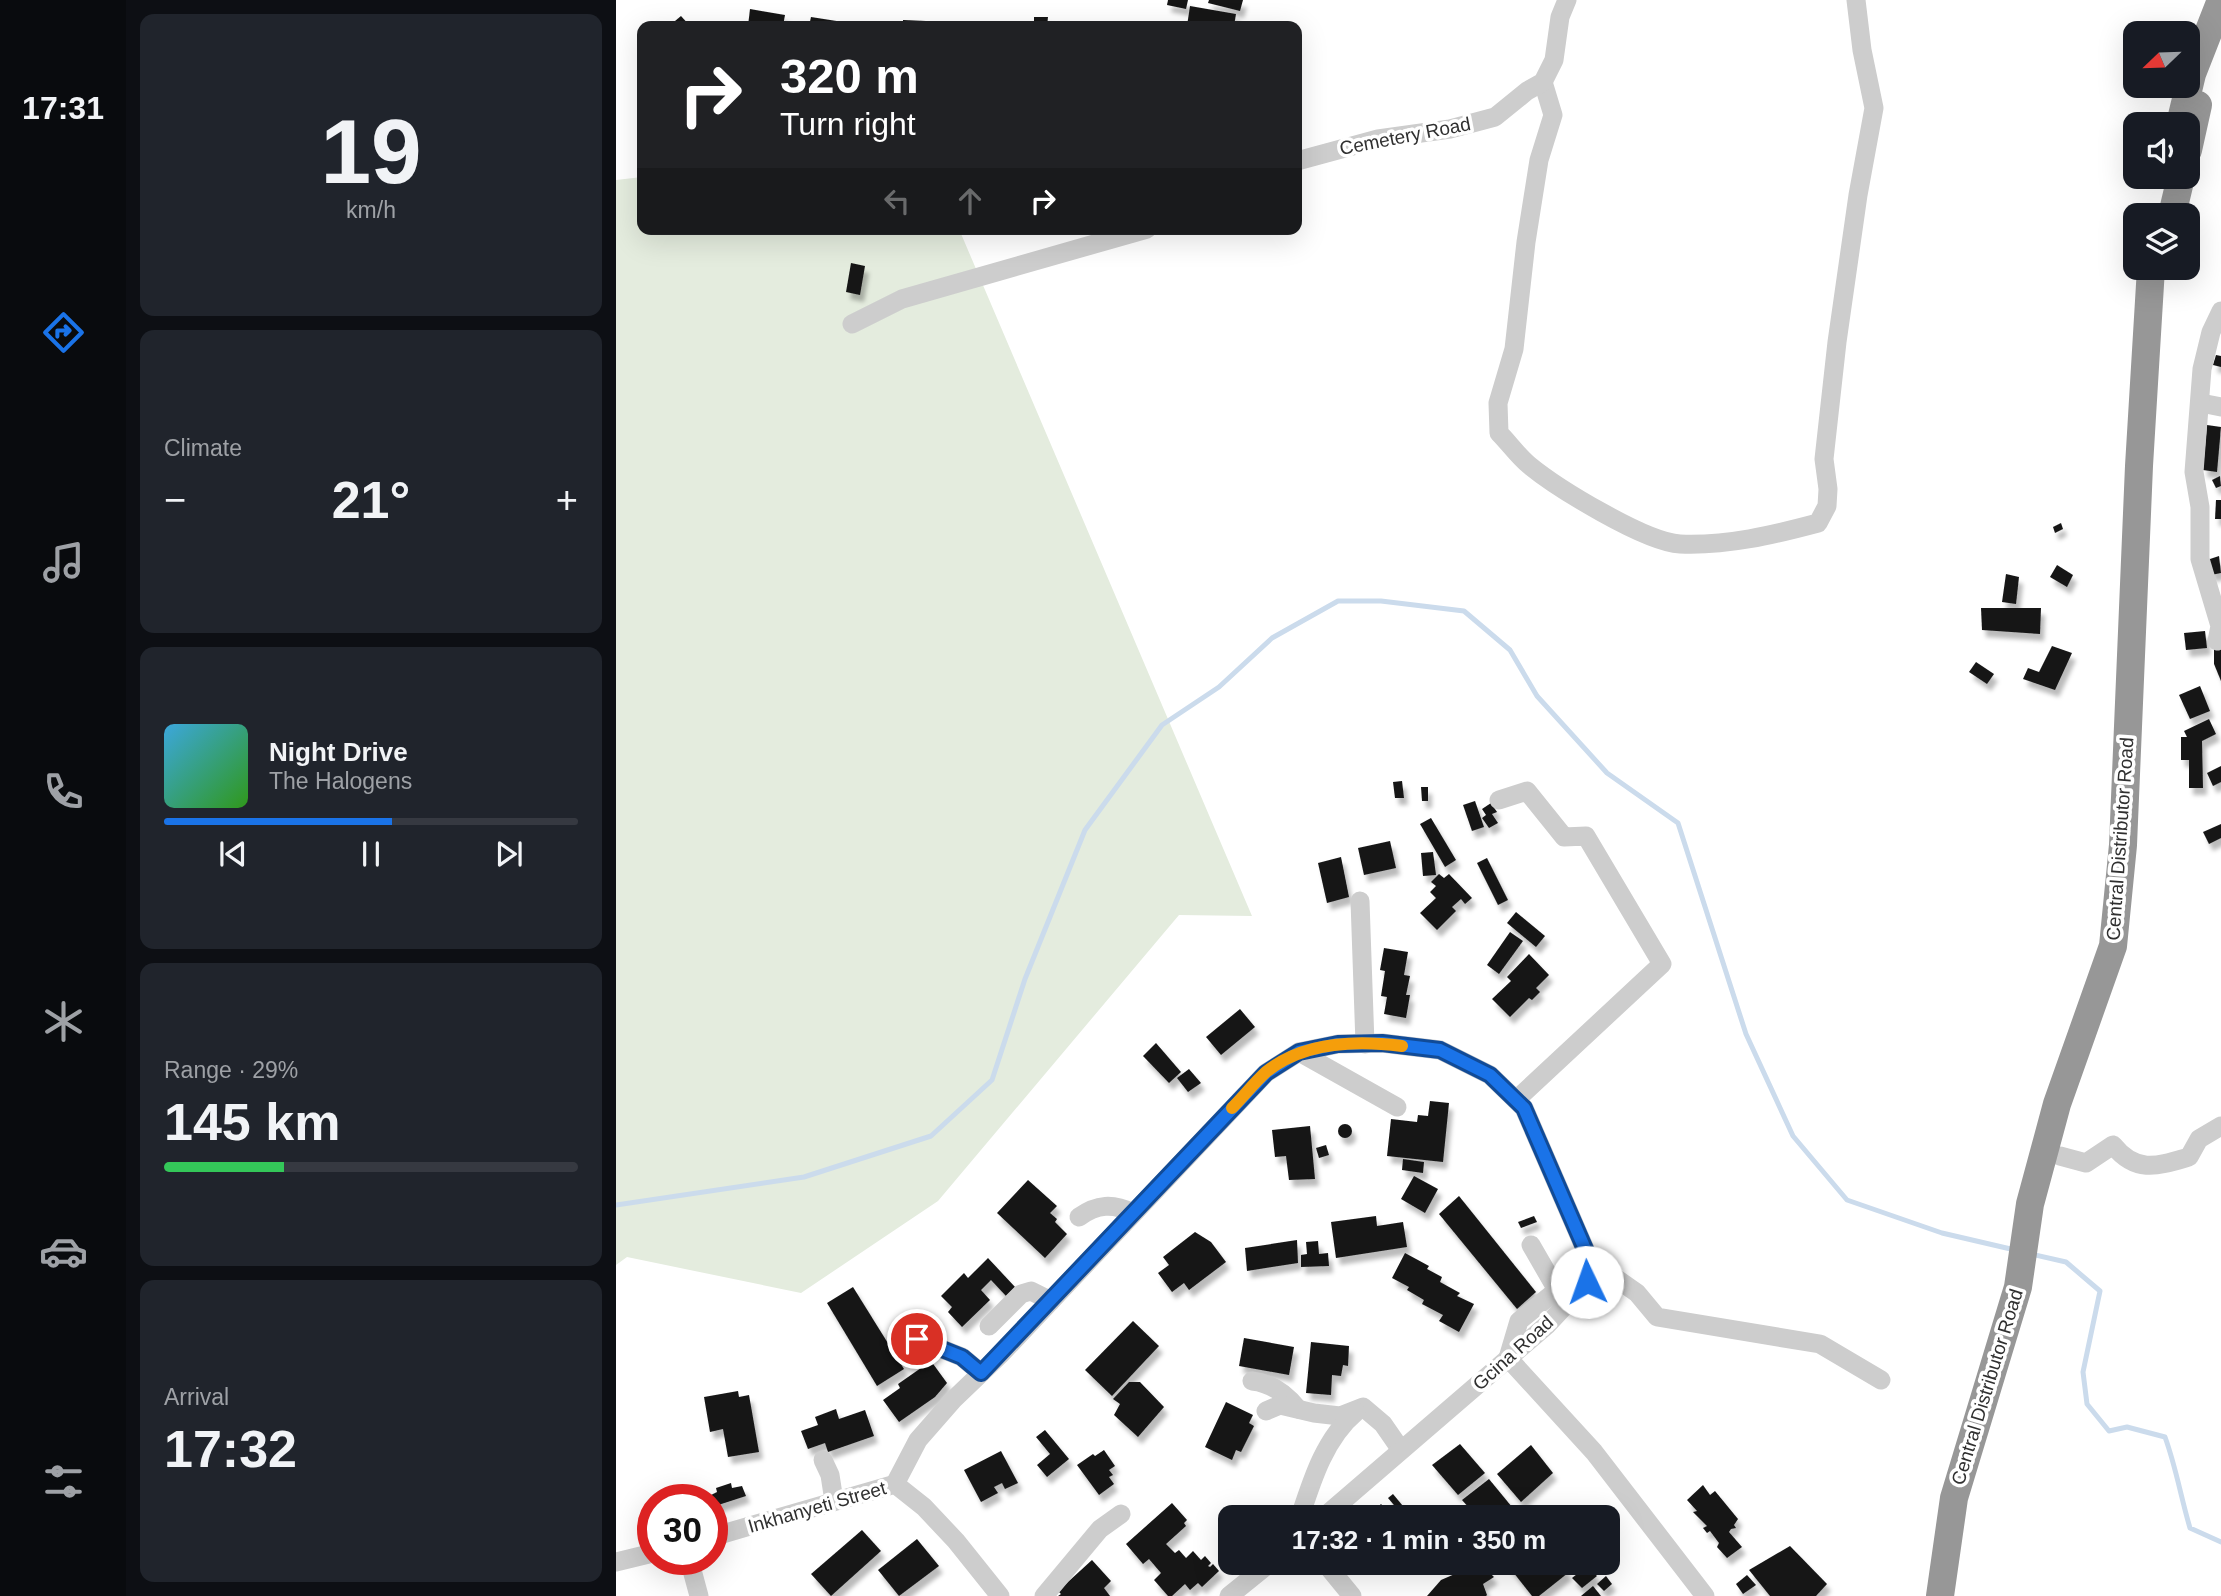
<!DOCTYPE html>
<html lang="en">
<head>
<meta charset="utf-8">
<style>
	:root { --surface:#171b24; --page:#20242c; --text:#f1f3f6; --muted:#9ea1a6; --line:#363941; --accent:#1a73e8 }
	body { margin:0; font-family:Arial,sans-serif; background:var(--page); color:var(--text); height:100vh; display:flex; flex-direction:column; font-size:26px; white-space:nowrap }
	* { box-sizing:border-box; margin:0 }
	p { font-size:23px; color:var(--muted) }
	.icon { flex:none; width:38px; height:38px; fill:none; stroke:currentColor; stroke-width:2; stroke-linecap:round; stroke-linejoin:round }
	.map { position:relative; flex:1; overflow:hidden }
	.details { display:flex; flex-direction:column; gap:14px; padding:14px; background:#0d0f14; width:490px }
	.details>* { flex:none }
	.top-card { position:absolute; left:21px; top:21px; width:665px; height:214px; border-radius:14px; box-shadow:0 7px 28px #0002; background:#202124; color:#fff; overflow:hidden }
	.needle { width:46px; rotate:247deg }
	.buttons { position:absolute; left:1507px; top:21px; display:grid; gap:14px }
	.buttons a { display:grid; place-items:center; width:77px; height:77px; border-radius:14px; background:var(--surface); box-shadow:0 7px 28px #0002; font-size:35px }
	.speed { position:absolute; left:21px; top:1484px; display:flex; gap:14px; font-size:35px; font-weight:700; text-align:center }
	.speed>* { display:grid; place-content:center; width:91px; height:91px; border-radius:50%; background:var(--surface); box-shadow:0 7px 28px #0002; line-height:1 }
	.speed .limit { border:10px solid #d22; background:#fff; color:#111 }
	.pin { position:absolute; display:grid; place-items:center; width:60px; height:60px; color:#fff; margin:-30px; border:4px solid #fff; border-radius:50%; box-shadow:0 2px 7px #0007 }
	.me { position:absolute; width:77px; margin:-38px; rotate:357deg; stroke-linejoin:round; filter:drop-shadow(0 0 5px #0008) }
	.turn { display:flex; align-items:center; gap:24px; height:147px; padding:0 28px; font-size:32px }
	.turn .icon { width:91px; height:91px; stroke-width:2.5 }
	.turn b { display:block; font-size:49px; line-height:60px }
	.lanes { display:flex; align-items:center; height:66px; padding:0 28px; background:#0003; justify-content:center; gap:35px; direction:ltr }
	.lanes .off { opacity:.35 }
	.big { font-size:52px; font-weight:700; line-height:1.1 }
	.details .card { flex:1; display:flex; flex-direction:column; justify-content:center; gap:10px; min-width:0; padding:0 24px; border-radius:14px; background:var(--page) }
	.details .dial { align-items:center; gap:0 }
	.dial b { font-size:91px; line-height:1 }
	.song { display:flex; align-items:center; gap:21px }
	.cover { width:84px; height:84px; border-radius:10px; background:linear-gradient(135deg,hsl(200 70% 55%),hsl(110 70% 35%)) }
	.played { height:7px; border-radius:4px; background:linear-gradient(90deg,var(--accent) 55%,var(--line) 55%) }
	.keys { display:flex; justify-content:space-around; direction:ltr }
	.heat { display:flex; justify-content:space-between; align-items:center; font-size:38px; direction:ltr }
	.charge { height:10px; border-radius:5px; background:linear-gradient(90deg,#34c759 29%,var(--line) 0) }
	.trip { position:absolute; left:602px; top:1505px; width:402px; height:70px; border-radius:14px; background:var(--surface); box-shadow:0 7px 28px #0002; font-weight:700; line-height:70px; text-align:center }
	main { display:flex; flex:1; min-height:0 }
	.tab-bar { display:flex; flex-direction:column; width:126px; justify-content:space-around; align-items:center; background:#090b0e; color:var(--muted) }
	.tab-bar .icon { width:49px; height:49px }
	.tab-bar .selected { color:var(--accent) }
	.tab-bar b { font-size:32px; color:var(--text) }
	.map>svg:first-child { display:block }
</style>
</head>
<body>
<main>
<nav class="tab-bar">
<b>17:31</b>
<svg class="icon selected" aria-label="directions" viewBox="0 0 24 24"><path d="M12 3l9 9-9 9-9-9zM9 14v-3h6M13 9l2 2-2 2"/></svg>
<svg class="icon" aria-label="music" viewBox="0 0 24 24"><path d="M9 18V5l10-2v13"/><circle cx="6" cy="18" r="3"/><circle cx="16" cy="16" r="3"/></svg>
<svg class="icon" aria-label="phone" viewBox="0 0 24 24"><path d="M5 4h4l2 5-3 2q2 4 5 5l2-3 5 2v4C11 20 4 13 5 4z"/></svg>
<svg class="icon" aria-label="climate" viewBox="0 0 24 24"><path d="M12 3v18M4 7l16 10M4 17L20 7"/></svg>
<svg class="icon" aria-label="car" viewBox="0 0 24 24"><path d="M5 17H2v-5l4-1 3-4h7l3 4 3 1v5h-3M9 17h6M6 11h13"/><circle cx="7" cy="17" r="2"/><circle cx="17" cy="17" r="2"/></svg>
<svg class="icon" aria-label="filters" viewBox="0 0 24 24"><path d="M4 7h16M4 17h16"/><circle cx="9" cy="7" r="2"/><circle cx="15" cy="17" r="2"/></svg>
</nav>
<section class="details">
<div class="card dial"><b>19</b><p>km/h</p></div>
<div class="card"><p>Climate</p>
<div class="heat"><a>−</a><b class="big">21°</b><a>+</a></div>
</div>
<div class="card">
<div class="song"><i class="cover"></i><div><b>Night Drive</b><p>The Halogens</p></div></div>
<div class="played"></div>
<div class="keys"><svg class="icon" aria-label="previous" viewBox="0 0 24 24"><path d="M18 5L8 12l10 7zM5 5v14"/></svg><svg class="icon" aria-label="pause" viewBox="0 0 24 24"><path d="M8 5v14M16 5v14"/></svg><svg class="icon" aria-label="next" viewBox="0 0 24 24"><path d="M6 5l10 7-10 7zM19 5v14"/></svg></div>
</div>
<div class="card"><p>Range · 29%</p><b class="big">145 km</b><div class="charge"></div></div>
<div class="card"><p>Arrival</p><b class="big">17:32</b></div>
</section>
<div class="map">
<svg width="1605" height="1596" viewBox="0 0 1605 1596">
	<defs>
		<filter id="shadow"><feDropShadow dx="4" dy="7" stdDeviation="2" flood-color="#0004"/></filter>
	</defs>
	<rect width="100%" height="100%" fill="#fff"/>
	<!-- green -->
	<polygon fill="#e4ecde" points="26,177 26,229 343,229 636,916 563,915 322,1201 185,1293 11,1257 0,1265 0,180"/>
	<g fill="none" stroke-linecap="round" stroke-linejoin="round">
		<!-- stream -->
		<g stroke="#cbdbec" stroke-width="5">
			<polyline points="0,1205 188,1177 315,1136 376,1080 409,979 469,830 546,725 603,687 656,638 722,601 765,601 848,611 894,650 921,696 991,773 1062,823 1130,1034 1177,1136 1231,1200 1326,1233 1399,1250"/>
			<path d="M1415,1254L1450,1262L1484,1291L1467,1372L1471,1404L1493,1431L1511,1427L1549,1437C1560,1467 1565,1498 1574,1528L1605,1542"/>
		</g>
	</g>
	<!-- building -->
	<g fill="#171717" filter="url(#shadow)">
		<polygon points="552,0 572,0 570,9 551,5"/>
		<polygon points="593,0 627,0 624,11 592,3"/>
		<polygon points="574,6 620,14 618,26 571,26"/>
		<polygon points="134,9 169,15 167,26 132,26"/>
		<polygon points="65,16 74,26 53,26"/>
		<polygon points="195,17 246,25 246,26 193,26"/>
		<polygon points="418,17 432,17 431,26 418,26"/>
		<polygon points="287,20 333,22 333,26 287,26"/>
		<polygon points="97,21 117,25 117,26 93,26"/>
		<polygon points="235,263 249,266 244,295 230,292"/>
		<polygon points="1600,355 1605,356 1605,367 1597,365"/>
		<polygon points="1591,425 1605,427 1601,472 1587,470"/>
		<polygon points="1604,476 1605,486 1600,488 1596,480"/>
		<polygon points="1600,500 1605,500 1605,519 1599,519"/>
		<polygon points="1445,523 1447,529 1439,533 1437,527"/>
		<polygon points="1603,556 1605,573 1595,575 1591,560"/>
		<polygon points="1441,565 1457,575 1451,587 1434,577"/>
		<polygon points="1390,574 1403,577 1400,604 1386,602"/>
		<polygon points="1365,608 1425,608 1424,634 1366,630"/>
		<polygon points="1589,631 1591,648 1570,650 1568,633"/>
		<polygon points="1436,646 1456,653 1439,690 1407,679 1412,668 1423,672"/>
		<polygon points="1598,647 1605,647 1605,681 1598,664"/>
		<polygon points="1360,662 1378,674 1371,684 1353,672"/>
		<polygon points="1584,686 1594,711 1574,719 1563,695"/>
		<polygon points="1593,719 1600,734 1586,741 1587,788 1573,788 1573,760 1565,760 1565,737 1571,737 1568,731"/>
		<polygon points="1605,766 1605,782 1597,786 1591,773"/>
		<polygon points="786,781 788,798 779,798 777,782"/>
		<polygon points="805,787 812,787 812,801 806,801"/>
		<polygon points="859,801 868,827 856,831 847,805"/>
		<polygon points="875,803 881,812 876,814 882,823 873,828 866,818 870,815 866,809"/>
		<polygon points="815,818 840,860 829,867 804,824"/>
		<polygon points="1605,824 1605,838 1593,844 1587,832"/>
		<polygon points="774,841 780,868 748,875 742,848"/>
		<polygon points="817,852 820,875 807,876 805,853"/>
		<polygon points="725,857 733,897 711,903 702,863"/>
		<polygon points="871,858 892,900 882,905 861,863"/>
		<polygon points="823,874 828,878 833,874 856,898 849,904 845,899 836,907 840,911 821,930 804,913 820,898 814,892 820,886 815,882"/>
		<polygon points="900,912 929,936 920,947 891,923"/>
		<polygon points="894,932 907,941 883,974 871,965"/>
		<polygon points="768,948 792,952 788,975 794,976 790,995 794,995 790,1018 768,1014 771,997 765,996 769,971 764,970"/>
		<polygon points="913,954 933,975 920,988 924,992 916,1000 913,998 894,1017 876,999 895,981 891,977"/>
		<polygon points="624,1009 639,1027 605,1055 590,1037"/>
		<polygon points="540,1043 565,1072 553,1083 527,1056"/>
		<polygon points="573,1069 585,1083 572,1092 561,1078"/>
		<polygon points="814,1101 833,1103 827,1162 771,1156 775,1119 801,1122 802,1115 812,1116"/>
		<circle cx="729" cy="1131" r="7"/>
		<polygon points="694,1126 699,1179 673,1180 670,1156 659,1157 656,1130"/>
		<polygon points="710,1145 713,1155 703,1158 700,1148"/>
		<polygon points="787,1159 808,1162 807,1173 786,1170"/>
		<polygon points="798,1176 822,1189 809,1213 785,1199"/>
		<polygon points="412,1180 441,1206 434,1213 441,1219 439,1222 451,1234 429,1258 381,1213"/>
		<polygon points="843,1196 920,1292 901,1309 823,1214"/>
		<polygon points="760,1216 761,1226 787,1222 791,1247 720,1258 715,1222"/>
		<polygon points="918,1216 921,1222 905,1228 902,1222"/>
		<polygon points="579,1232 595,1242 610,1262 573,1290 568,1283 556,1292 542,1273 553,1265 547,1257"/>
		<polygon points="681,1240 682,1263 631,1271 629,1248"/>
		<polygon points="702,1241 703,1254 712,1253 713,1266 685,1267 685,1255 691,1254 690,1242"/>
		<polygon points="789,1253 813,1266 811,1269 826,1277 824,1282 844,1293 841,1296 858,1304 843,1332 823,1321 827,1315 806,1304 808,1300 791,1290 793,1287 776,1278"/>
		<polygon points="372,1258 399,1287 390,1296 375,1280 365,1290 374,1300 346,1327 332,1312 336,1307 325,1296 348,1273 352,1278"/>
		<polygon points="237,1287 288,1369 261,1386 211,1303"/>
		<polygon points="517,1321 543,1346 496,1396 469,1370"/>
		<polygon points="628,1338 678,1347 673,1375 623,1366"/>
		<polygon points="695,1342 733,1346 732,1366 727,1365 725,1376 716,1375 715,1395 690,1393"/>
		<polygon points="315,1361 331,1383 319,1397 283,1422 267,1400 284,1388 282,1384"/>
		<polygon points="513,1382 524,1382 548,1407 522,1437 498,1415 504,1404 497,1399"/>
		<polygon points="122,1391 123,1397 133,1395 143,1452 112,1457 107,1429 94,1432 88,1397"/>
		<polygon points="610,1402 637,1415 633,1423 638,1426 625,1452 620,1450 616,1460 589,1447"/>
		<polygon points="220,1409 223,1419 249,1410 258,1436 212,1452 209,1443 192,1449 185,1431 202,1425 199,1417"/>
		<polygon points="429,1430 453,1459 431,1477 421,1465 434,1454 420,1437"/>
		<polygon points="844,1444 869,1473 842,1495 816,1465"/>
		<polygon points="915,1445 937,1473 905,1502 881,1474"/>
		<polygon points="488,1450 499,1466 493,1470 497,1475 493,1477 498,1484 483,1495 461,1465 477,1454 479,1456"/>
		<polygon points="385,1451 402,1483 389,1489 386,1483 378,1487 382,1493 365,1502 348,1470"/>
		<polygon points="873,1479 896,1507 882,1517 861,1517 846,1500"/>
		<polygon points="115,1483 116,1488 126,1486 130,1496 96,1507 96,1500 93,1496 101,1492 100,1488"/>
		<polygon points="1087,1485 1094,1495 1099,1491 1122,1519 1118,1525 1120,1528 1115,1529 1113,1532 1126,1547 1111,1558 1101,1547 1103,1543 1094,1531 1091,1533 1087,1528 1091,1526 1077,1512 1081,1511 1071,1500"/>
		<polygon points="777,1494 796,1517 788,1517 772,1498"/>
		<polygon points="556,1503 571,1520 568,1523 570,1526 550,1544 559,1553 563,1550 570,1558 577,1551 585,1560 589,1556 595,1563 592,1566 594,1567 597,1564 603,1571 586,1587 582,1583 574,1590 569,1584 556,1596 552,1596 538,1580 545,1573 533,1559 527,1564 510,1544"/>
		<polygon points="765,1504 777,1517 767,1517 760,1509"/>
		<polygon points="901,1507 910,1517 885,1517"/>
		<polygon points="246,1530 265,1551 215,1596 195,1574"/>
		<polygon points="301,1539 323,1566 283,1596 262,1570"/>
		<polygon points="1174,1546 1211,1584 1200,1596 1154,1596 1133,1570"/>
		<polygon points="476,1560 495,1581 488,1588 494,1596 442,1596 445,1594 442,1591"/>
		<polygon points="864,1563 878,1577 867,1584 871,1595 870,1596 811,1596 825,1580"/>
		<polygon points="890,1563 944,1563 952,1573 923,1596 916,1596"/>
		<polygon points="971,1566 981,1576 966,1588 956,1578"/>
		<polygon points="1131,1575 1140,1585 1127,1594 1120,1584"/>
		<polygon points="990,1576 996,1584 988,1591 981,1584"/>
		<polygon points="977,1586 985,1596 965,1596"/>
	</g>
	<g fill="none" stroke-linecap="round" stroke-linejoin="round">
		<!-- minor -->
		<g stroke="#cdcdcd" stroke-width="19">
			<path d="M927,82L937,115L923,160L910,242L898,349L882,403L883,433C893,443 902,456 913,465C941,488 1029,542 1064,544C1111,546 1157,535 1202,523L1211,506L1212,489L1208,459L1221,342L1242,195L1258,108L1246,50L1240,0"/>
			<polyline points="681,161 762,139 834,129 879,117 911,91 927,82 938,60 944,17 951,0"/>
			<polyline points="236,324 286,299 531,229"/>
			<polyline points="1585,403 1605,407"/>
			<polyline points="1601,641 1604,626 1584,559 1584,507 1578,472 1586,369 1595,332 1605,311"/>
			<polyline points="883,800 911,791 948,837 970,836 1046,964 900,1100"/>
			<polyline points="744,901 749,1044"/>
			<polyline points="683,1052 781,1107"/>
			<path d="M1444,1156L1470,1163L1497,1145C1520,1174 1542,1166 1573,1157L1583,1139L1605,1126"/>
			<path d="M463,1217C481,1204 497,1203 517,1213"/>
			<polyline points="915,1245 941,1290 903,1321 892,1358 978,1452 1089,1596"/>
			<polyline points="971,1282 1001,1279 1021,1293 1041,1317 1204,1344 1265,1380"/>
			<polyline points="373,1326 405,1294 415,1291 435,1301"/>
			<polyline points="301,1339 346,1357 365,1373"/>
			<path d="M636,1381C656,1383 670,1394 682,1409"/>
			<polyline points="650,1411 664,1405 698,1413 724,1416 747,1407 767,1424 785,1450"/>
			<polyline points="207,1460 214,1475 218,1501"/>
			<polyline points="279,1484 302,1440 337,1400 384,1355 650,1073 683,1052 722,1044 766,1043 824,1050 874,1075 908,1108 975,1263 971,1282 931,1325 708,1517"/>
			<path d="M684,1517C696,1480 709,1438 740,1412"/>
			<polyline points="96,1537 279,1484 308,1507 340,1541 384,1596"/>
			<polyline points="73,1559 83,1596"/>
			<polyline points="0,1562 37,1553"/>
			<polyline points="709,1563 736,1596"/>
			<polyline points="428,1596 484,1529 505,1514"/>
			<polyline points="613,1596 654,1563"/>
		</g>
		<!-- highway -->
		<g stroke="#979797" stroke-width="28">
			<polyline points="1564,124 1576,74 1605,0"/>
			<polyline points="1572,150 1582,105"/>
			<polyline points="1556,215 1565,177"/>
			<polyline points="1324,1596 1338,1498 1402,1287 1414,1204 1441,1104 1497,946 1507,845 1523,466 1535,268"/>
		</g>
	</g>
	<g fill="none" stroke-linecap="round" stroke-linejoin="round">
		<!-- route casing -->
		<g stroke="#114b97" stroke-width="18">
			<polyline id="route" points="301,1339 346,1357 365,1373 650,1073 683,1052 722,1044 766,1043 824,1050 874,1075 908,1108 975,1263 971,1282"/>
		</g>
		<!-- route -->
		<use href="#route" stroke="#1a73e8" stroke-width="12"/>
		<!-- slow -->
		<path stroke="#f59e0b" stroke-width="12" d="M616,1108C627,1097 638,1083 650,1072C687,1042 740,1040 786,1046"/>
	</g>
	<g text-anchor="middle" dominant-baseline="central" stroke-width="7" stroke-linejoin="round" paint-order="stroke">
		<!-- street labels -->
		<g font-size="19" fill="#303030" stroke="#fff">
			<text transform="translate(789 136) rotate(-11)">Cemetery Road</text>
			<text transform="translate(1504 839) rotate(-86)">Central Distributor Road</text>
			<text transform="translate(897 1353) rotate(-42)">Gcina Road</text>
			<text transform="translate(1371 1387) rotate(-73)">Central Distributor Road</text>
			<text transform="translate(201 1507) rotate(-16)">Inkhanyeti Street</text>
		</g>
	</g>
</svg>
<div class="buttons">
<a><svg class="needle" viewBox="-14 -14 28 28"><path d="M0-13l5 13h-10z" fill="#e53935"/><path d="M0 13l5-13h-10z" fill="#9ea1a6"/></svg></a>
<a><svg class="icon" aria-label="sound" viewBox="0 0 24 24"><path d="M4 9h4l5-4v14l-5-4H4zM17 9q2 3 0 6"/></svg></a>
<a><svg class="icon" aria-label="layers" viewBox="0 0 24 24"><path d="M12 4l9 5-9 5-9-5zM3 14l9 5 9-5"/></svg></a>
</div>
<div class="speed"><div class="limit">30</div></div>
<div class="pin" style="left:301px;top:1339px;background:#d93025"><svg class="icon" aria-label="arrive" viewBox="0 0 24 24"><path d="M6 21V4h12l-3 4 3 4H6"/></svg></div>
<svg class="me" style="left:971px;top:1282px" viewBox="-20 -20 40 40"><circle r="19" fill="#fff"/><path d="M0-13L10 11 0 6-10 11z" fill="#1a73e8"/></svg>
<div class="trip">17:32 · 1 min · 350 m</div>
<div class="top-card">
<div class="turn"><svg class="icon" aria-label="right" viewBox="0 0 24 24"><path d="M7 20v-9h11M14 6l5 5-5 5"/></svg><div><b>320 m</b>Turn right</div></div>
<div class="lanes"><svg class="icon off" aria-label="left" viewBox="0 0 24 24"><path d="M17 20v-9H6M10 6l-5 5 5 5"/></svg><svg class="icon off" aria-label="ahead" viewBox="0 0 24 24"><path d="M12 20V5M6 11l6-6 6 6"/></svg><svg class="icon" aria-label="right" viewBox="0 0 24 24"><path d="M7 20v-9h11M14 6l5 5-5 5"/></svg></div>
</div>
</div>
</main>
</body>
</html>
